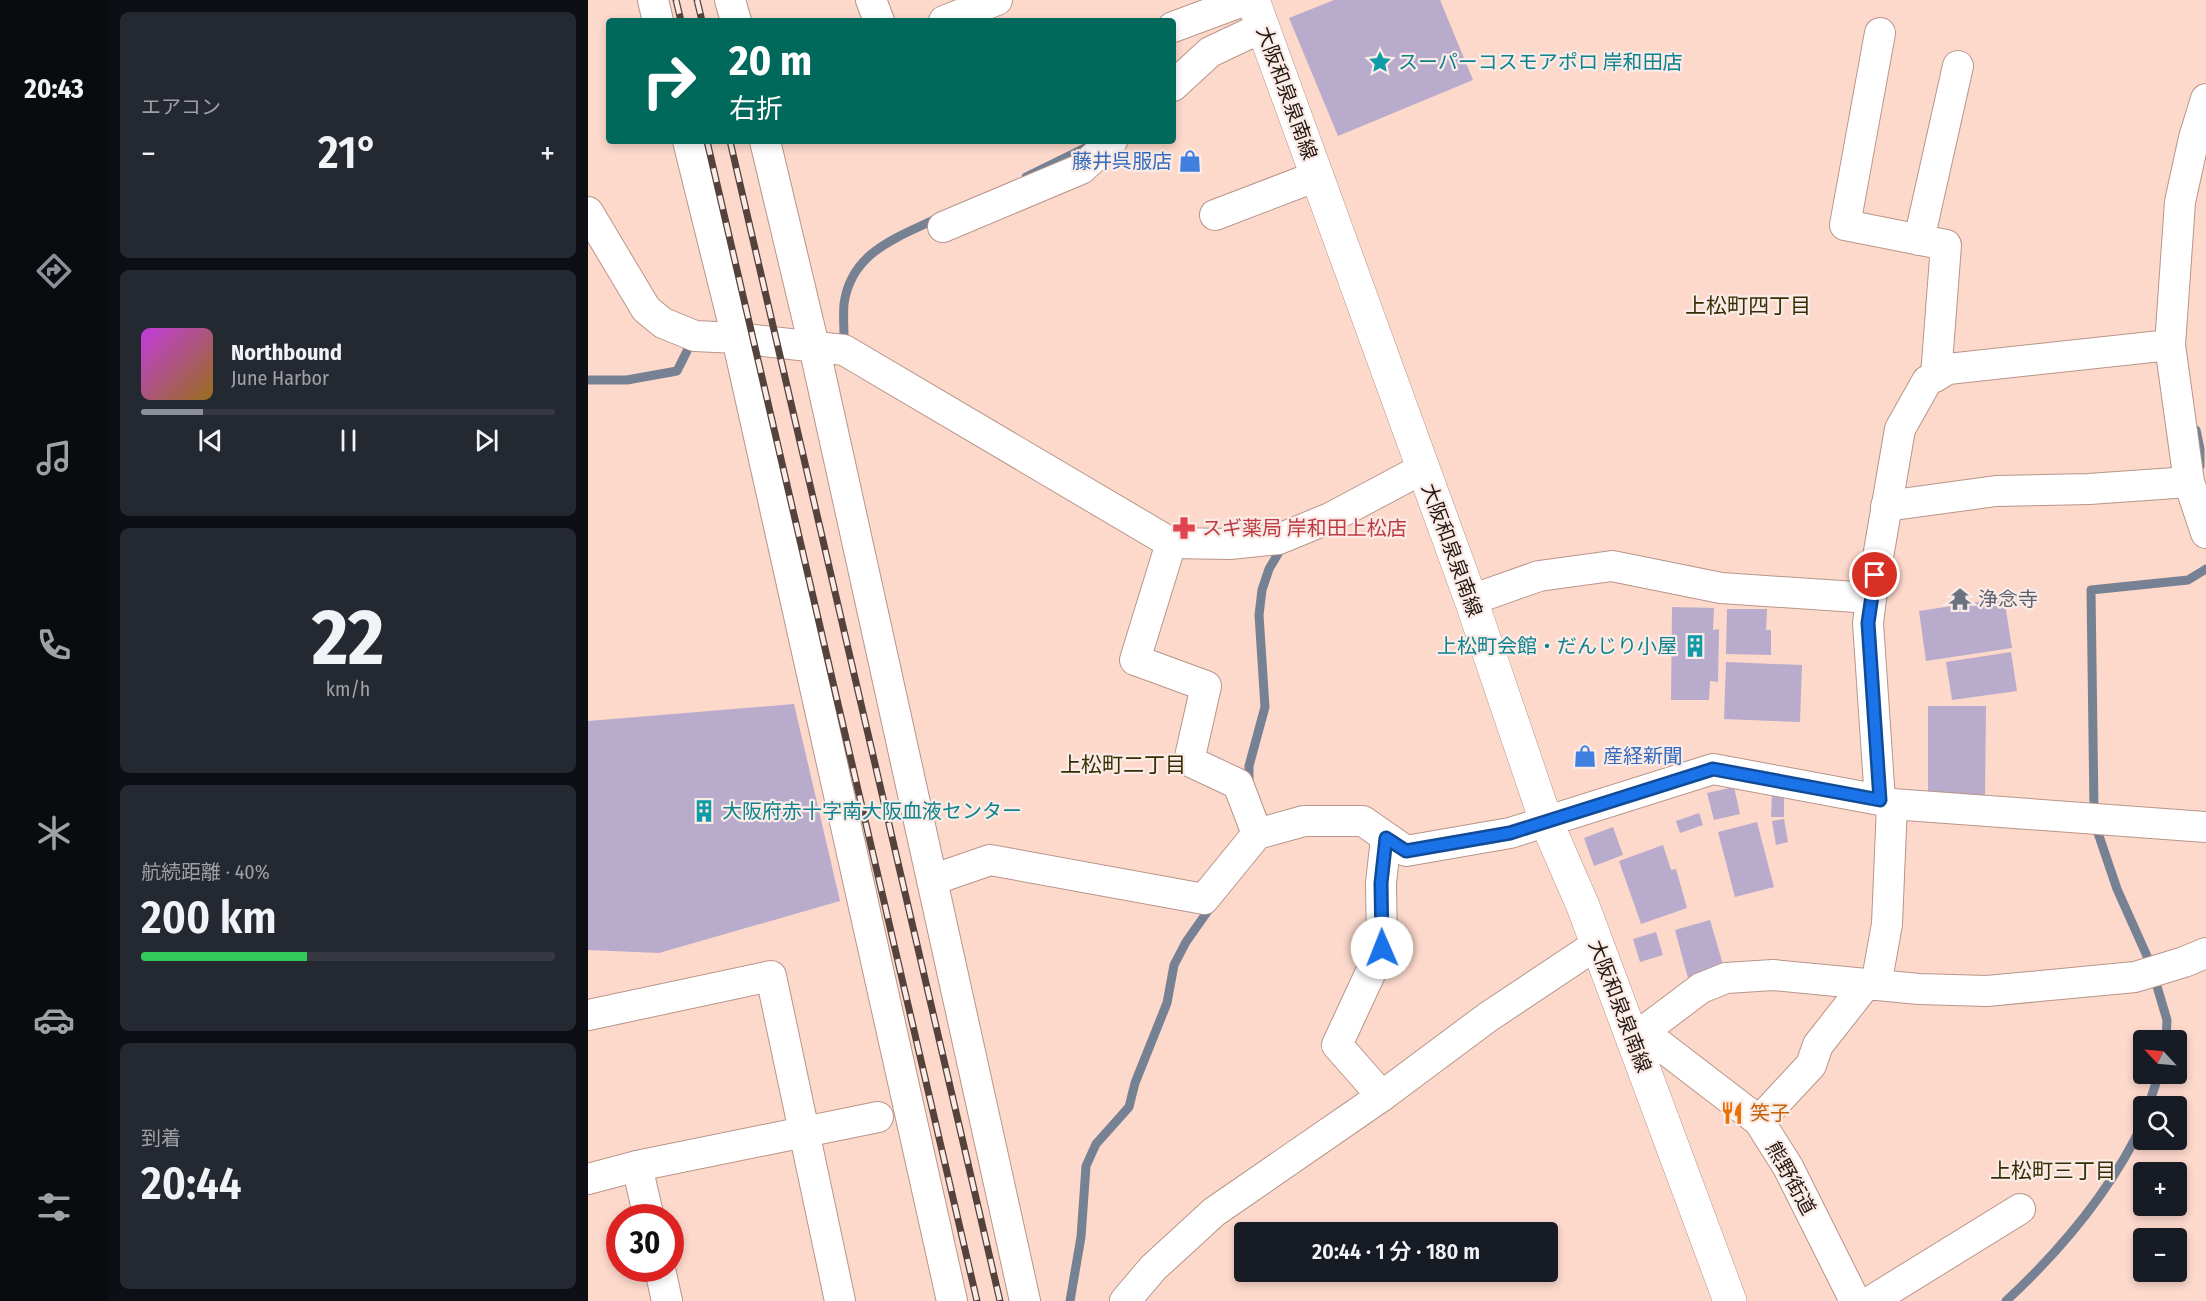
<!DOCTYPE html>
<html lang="ja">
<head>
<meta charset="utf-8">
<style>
	:root { --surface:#171b24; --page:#242831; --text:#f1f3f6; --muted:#9ea1a6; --line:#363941; --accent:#8c9099 }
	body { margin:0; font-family:"Fira Sans Condensed","Noto Sans JP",sans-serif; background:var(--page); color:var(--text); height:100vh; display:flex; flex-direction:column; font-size:22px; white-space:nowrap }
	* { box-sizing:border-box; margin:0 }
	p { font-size:20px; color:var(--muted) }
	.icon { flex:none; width:33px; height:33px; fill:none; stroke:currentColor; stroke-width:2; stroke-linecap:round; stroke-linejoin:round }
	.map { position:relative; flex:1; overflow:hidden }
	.drawer { display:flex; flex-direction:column; gap:12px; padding:12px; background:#0d0f14; width:480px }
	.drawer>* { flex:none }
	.hud { position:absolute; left:18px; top:18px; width:570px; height:126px; border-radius:6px; box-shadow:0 3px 9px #0003; background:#00695c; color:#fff; overflow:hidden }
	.needle { width:39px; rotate:296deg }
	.tools { position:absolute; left:1545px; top:1030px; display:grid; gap:12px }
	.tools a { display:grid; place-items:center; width:54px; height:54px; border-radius:6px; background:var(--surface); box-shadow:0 3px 9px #0003; font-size:30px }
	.speed { position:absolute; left:18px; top:1204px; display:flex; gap:12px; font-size:30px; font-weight:700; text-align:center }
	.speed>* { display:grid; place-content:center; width:78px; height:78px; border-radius:50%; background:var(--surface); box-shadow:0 3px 9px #0003; line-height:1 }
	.speed .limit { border:9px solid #d22; background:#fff; color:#111 }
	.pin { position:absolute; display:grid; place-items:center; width:51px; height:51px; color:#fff; margin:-26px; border:3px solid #fff; border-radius:50%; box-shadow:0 2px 6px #0007 }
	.me { position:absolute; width:66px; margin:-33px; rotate:359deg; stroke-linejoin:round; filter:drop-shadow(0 0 4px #0008) }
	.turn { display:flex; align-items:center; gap:21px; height:126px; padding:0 24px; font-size:27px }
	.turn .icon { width:78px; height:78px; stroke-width:2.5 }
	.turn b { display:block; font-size:42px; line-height:51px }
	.big { font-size:45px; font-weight:600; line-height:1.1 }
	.drawer .card { flex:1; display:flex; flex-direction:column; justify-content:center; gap:9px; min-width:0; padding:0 21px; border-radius:9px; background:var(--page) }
	.drawer .dial { align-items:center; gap:0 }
	.dial b { font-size:78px; line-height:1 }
	.song { display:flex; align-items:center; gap:18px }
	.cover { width:72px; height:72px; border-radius:9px; background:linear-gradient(135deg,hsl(290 70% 55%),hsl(40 70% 35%)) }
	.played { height:6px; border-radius:3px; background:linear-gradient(90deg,var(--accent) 15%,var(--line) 15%) }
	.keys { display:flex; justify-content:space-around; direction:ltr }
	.heat { display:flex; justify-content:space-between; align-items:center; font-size:33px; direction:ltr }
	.charge { height:9px; border-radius:4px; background:linear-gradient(90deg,#34c759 40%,var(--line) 0) }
	.trip { position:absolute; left:646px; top:1222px; width:324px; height:60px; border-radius:6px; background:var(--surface); box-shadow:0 3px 9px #0003; font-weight:600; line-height:60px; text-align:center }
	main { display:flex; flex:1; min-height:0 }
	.dock { display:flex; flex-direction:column; width:108px; justify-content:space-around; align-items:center; background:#090b0e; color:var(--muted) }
	.dock .icon { width:42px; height:42px }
	.dock .selected { color:var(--accent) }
	.dock b { font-size:27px; color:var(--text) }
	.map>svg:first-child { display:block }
</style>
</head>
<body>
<main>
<nav class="dock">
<b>20:43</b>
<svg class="icon selected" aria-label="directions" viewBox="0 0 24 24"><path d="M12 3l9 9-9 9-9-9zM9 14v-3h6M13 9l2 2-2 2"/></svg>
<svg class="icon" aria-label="music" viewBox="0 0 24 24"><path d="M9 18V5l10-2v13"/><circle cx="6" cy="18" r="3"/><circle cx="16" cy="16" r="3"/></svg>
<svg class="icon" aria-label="phone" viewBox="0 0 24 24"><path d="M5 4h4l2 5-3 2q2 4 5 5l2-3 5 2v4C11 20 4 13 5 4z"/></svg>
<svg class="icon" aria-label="climate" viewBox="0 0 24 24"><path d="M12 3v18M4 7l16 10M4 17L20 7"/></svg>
<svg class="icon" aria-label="car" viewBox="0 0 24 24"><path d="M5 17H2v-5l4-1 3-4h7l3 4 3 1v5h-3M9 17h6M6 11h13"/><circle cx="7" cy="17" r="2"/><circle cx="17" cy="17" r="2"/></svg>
<svg class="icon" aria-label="filters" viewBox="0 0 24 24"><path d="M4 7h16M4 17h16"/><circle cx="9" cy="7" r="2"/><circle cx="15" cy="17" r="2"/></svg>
</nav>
<section class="drawer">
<div class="card"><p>エアコン</p>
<div class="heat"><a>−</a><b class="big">21°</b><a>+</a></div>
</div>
<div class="card">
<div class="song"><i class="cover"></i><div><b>Northbound</b><p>June Harbor</p></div></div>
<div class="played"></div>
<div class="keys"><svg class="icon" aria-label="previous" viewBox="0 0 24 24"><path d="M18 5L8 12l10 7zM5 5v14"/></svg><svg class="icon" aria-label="pause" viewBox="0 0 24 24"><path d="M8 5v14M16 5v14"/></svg><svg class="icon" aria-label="next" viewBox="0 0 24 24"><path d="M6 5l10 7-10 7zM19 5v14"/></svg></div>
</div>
<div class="card dial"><b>22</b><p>km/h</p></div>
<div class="card"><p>航続距離 · 40%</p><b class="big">200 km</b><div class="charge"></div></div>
<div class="card"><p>到着</p><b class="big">20:44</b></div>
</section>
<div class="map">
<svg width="1618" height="1301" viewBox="0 0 1618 1301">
	<rect width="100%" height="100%" fill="#fdd9cc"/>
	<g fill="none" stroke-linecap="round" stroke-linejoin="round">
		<!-- stream -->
		<g stroke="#768294" stroke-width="9">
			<polyline points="438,177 501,146"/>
			<path d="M256,337C256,326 255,315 256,304C263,251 311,237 352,217"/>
			<polyline points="0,380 39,380 89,371 102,345"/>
			<polyline points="1608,430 1612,449 1612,466"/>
			<polyline points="661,786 661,766 677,707 671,615 674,590 681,569 691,552"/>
			<polyline points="1506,809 1503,590 1600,580 1618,569"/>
			<polyline points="1509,830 1529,889 1563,965"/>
			<polyline points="1568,983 1579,1020 1578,1041"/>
			<polyline points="1560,1107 1571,1074"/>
			<polyline points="482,1301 493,1237 498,1166 508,1144 541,1107 547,1083 579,1003 586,965 598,942 624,905"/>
			<path d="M1418,1301C1473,1250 1524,1189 1556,1121"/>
		</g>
	</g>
	<!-- building -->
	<g fill="#b9abcb">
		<polygon points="746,0 852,0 885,80 750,136 701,18"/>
		<polygon points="1416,598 1424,648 1338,661 1331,611"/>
		<polygon points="1084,607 1126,608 1125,630 1131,629 1130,682 1122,681 1121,700 1083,700"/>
		<polygon points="1139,609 1179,609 1178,630 1183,630 1183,655 1138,654"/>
		<polygon points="1423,652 1429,691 1364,700 1358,662"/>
		<polygon points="1138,662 1214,665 1212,722 1136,719"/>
		<polygon points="206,704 252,901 71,953 0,950 0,721"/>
		<polygon points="1340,706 1398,706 1397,797 1340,797"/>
		<polygon points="1146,787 1152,814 1126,820 1119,793"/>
		<polygon points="1184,795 1196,795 1196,817 1183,817"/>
		<polygon points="1111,813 1115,825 1092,833 1088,821"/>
		<polygon points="1196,819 1200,842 1188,845 1184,821"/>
		<polygon points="1169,822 1186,887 1147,897 1130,832"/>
		<polygon points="1025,827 1035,855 1006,866 996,838"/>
		<polygon points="1075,845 1083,870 1088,869 1099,908 1053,924 1031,861"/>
		<polygon points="1122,920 1136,968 1100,978 1087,930"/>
		<polygon points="1068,932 1075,955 1052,962 1045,939"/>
	</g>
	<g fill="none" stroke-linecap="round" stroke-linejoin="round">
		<!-- minor casing -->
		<g stroke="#b89589" stroke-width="32">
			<g id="minor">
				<polyline points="65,0 70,21"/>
				<polyline points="142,0 148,21"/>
				<polyline points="283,0 291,21"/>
				<polyline points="356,21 409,0"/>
				<polyline points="585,27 658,0"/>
				<polyline points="1292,33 1257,225 1358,245 1348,376"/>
				<polyline points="585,86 622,52 675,27"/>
				<polyline points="1618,99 1606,138 1592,202 1582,345 1601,482 1618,533"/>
				<polyline points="100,141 149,338 364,1301"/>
				<polyline points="177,141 226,346 437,1301"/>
				<polyline points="0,212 58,309 75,323 107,336 149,338 256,350 583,543 642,544 691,539 742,518 834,469"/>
				<polyline points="627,215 729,176"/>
				<polyline points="355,227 493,169 524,141"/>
				<polyline points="1331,240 1370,66"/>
				<polyline points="1298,506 1408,491 1501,489 1601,482"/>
				<polyline points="583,543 547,660 618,686 601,761 650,784 669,834"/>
				<polyline points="883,600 951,576 1024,566 1133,588 1283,598"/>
				<polyline points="1292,800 1280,623 1283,598 1312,429 1339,381 1360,369 1582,345"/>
				<polyline points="344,880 402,860 616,899 669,834 716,821 775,821 818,851 922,833 1125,769 1292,800 1304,804 1618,827"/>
				<polyline points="1288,985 1299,924 1304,804"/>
				<polyline points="0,1015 183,976 252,1301"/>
				<polyline points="1055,1032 1171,1121 1200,1167 1267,1301"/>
				<polyline points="1044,1040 1113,988 1138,978 1185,975 1331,989 1399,991 1547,977 1596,962 1618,953"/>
				<polyline points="794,1096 749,1045 794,948 793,883 798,838"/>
				<polyline points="1171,1121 1223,1065 1230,1045 1278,984"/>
				<polyline points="49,1166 61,1218"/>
				<polyline points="0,1179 49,1166 290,1117"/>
				<polyline points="72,1269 79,1301"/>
				<polyline points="537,1301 565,1268 626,1212 794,1096 900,1017 1008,945"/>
				<polyline points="1283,1301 1432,1209"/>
			</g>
		</g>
		<!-- primary casing -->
		<g stroke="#b89589" stroke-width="34">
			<polyline id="primary" points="665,0 883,600 958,821 995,906 1142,1301"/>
		</g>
		<!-- minor -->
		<use href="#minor" stroke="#fff" stroke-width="30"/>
		<!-- primary -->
		<use href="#primary" stroke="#fff" stroke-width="33"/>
		<!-- rail casing -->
		<g stroke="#54433c" stroke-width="7">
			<g id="rail">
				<polyline points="88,0 93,21"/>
				<polyline points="109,0 114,21"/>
				<polyline points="119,141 389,1301"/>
				<polyline points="142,141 412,1301"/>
			</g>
		</g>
		<!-- rail -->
		<use href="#rail" stroke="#faebe6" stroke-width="4.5" stroke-dasharray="14" stroke-linecap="butt"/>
	</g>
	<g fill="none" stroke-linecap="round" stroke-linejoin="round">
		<!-- route casing -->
		<g stroke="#114b97" stroke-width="15">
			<polyline id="route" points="794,948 793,883 798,838 818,851 922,833 1125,769 1292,800 1280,623 1287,575"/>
		</g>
		<!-- route -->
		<use href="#route" stroke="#1a73e8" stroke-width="10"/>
	</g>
	<!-- icons -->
	<defs>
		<g id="sight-bare" transform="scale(1.8)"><path d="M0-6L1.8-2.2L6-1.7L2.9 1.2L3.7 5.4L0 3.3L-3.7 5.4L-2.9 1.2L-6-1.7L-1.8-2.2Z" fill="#0f9aa8" stroke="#faebe6" stroke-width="2.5" paint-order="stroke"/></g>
		<g id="shop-bare" transform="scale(1.8)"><path d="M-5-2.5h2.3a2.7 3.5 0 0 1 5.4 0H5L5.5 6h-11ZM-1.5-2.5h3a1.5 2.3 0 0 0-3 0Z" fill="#3f7fe0" stroke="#faebe6" stroke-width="2.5" paint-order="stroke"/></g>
		<g id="pharmacy-bare" transform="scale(1.8)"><path d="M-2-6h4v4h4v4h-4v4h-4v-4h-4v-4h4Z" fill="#e0444e" stroke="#faebe6" stroke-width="2.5" paint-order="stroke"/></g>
		<g id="temple-bare" transform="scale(1.8)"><path d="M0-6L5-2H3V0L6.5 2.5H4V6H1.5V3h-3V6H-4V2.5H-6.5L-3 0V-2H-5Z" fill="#6b7280" stroke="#faebe6" stroke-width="2.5" paint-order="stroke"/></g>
		<g id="building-bare" transform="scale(1.8)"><path d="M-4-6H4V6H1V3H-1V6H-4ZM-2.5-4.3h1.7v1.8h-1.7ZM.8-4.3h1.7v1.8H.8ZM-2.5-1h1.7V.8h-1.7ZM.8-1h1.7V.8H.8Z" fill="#0f9aa8" stroke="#faebe6" stroke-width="2.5" paint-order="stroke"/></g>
		<g id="restaurant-bare" transform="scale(1.8)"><path d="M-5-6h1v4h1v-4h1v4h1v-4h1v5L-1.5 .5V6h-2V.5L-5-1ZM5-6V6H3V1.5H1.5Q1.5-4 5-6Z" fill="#e8710a" stroke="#faebe6" stroke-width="2.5" paint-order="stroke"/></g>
	</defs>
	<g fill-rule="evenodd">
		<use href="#sight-bare" x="792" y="62"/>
		<use href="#shop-bare" x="602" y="161"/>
		<use href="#pharmacy-bare" x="596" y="528"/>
		<use href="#temple-bare" x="1372" y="599"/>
		<use href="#building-bare" x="1107" y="646"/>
		<use href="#shop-bare" x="997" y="756"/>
		<use href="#building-bare" x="116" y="811"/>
		<use href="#restaurant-bare" x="1144" y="1113"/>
	</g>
	<g text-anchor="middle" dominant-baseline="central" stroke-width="4.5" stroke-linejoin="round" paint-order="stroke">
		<!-- culture labels -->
		<g font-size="20" fill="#0d838f" stroke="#faebe6" text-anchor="start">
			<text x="810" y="62">スーパーコスモアポロ 岸和田店</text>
			<text x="1089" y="646" text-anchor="end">上松町会館・だんじり小屋</text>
			<text x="134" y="811">大阪府赤十字南大阪血液センター</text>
		</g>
		<!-- street labels -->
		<g font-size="20" fill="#231712" stroke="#faebe6">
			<text transform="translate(699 93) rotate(70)">大阪和泉泉南線</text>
			<text transform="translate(864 550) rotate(70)">大阪和泉泉南線</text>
			<text transform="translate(1032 1006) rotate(69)">大阪和泉泉南線</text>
			<text transform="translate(1203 1178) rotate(61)">熊野街道</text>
		</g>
		<!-- shop labels -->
		<g font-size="20" fill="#366cbe" stroke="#faebe6" text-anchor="end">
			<text x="584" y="161">藤井呉服店</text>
			<text x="1015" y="756" text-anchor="start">産経新聞</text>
		</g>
		<!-- health labels -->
		<g font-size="20" fill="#be3a42" stroke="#faebe6" text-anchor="start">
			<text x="614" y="528">スギ薬局 岸和田上松店</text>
		</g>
		<!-- worship labels -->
		<g font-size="20" fill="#5b616d" stroke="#faebe6" text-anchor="start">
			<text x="1390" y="599">浄念寺</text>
		</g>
		<!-- food labels -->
		<g font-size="20" fill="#c56008" stroke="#faebe6" text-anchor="start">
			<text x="1162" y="1113">笑子</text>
		</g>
		<!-- neighbourhood labels -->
		<g font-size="21" fill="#352e02" stroke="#faebe6">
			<text x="1160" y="306">上松町四丁目</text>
			<text x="535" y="765">上松町二丁目</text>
			<text x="1465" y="1171">上松町三丁目</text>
		</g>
	</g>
</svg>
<div class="tools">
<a><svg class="needle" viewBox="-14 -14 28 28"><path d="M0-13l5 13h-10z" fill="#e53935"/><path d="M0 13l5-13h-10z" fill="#9ea1a6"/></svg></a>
<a><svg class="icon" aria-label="search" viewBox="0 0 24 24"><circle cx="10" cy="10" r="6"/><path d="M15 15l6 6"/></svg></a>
<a>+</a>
<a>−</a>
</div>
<div class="speed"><div class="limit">30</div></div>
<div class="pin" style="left:1287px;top:575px;background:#d93025"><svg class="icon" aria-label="arrive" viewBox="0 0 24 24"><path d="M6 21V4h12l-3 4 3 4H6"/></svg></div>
<svg class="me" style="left:794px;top:948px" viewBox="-20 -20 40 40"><circle r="19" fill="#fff"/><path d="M0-13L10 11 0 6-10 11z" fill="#1a73e8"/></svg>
<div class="trip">20:44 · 1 分 · 180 m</div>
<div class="hud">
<div class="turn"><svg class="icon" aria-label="right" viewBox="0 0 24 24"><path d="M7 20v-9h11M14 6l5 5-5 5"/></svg><div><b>20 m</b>右折</div></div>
</div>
</div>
</main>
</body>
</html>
